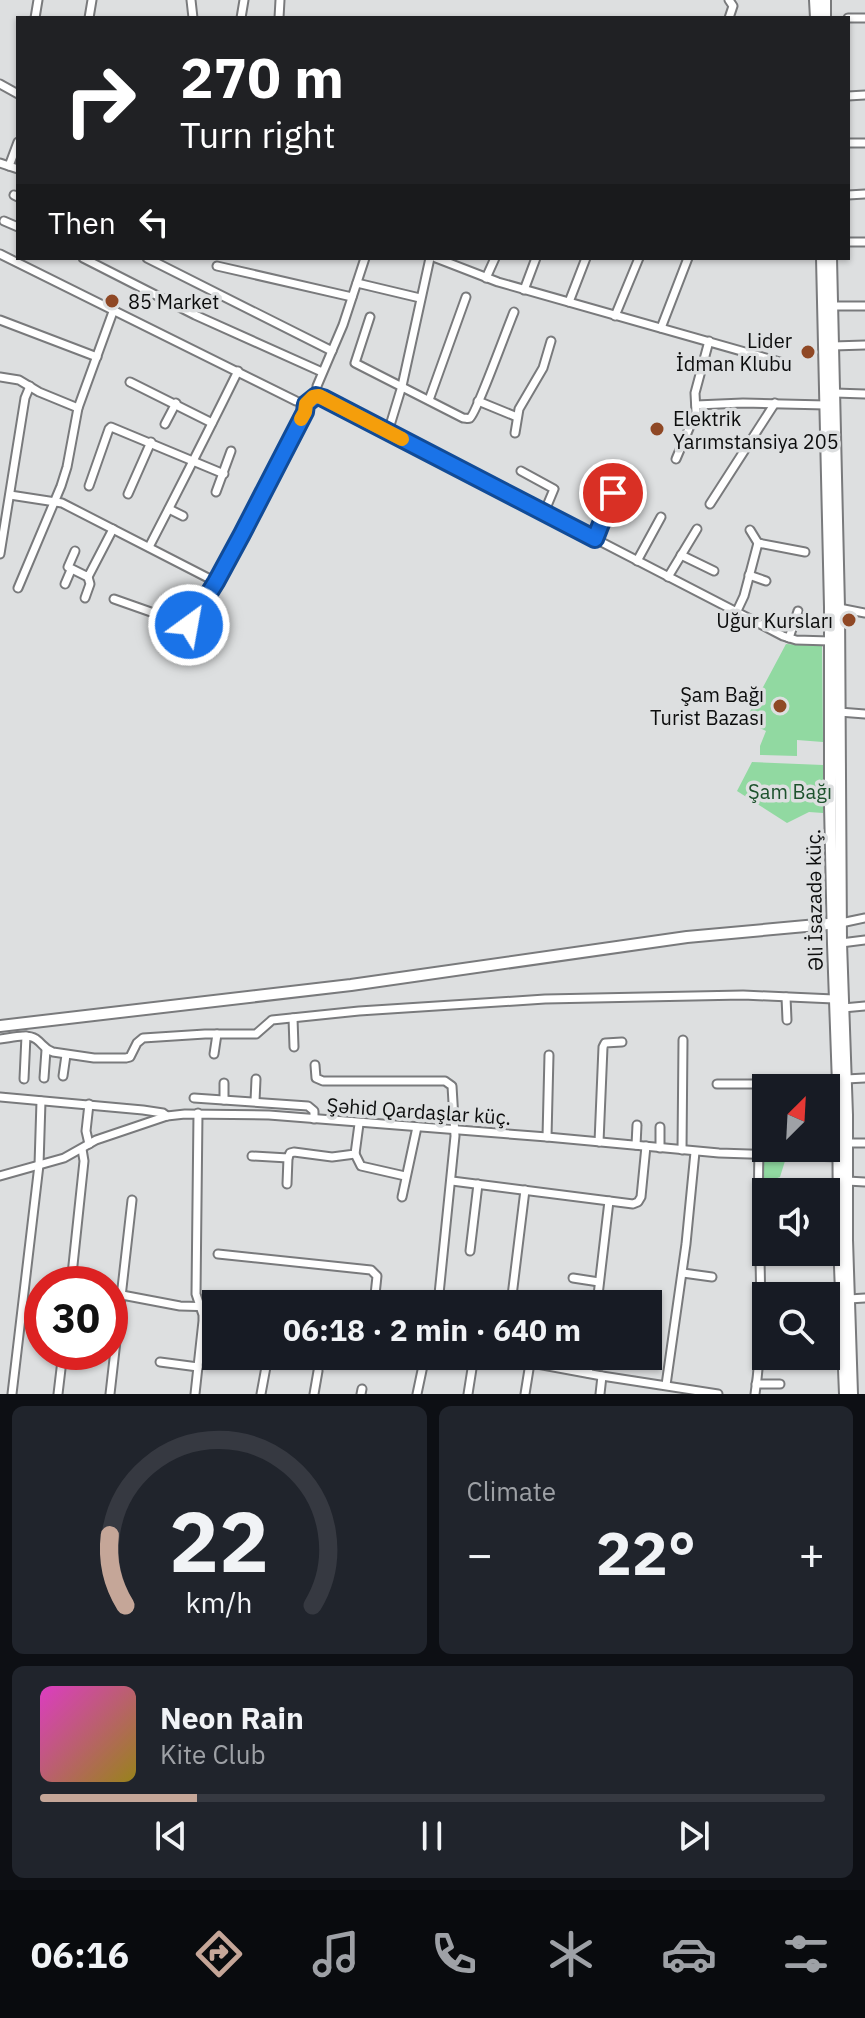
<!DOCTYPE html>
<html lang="en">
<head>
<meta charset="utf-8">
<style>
	:root { --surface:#171b24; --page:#20242c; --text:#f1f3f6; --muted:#9ea1a6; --line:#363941; --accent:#c5a698 }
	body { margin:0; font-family:"IBM Plex Sans",sans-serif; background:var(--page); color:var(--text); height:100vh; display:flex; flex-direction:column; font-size:30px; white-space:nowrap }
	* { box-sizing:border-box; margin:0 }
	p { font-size:26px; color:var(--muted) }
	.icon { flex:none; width:44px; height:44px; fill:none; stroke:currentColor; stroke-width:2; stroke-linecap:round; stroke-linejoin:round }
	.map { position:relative; height:1394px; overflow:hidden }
	.details { display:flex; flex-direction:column; gap:12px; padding:12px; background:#0d0f14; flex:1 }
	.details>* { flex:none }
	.hud { position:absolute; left:16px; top:16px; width:834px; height:244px; border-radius:0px; box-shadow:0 2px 6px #0004; background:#202124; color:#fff; overflow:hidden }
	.needle { width:52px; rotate:24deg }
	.tools { position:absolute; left:752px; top:1074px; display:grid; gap:16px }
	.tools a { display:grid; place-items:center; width:88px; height:88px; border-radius:0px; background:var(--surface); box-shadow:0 2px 6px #0004; font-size:40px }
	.speed { position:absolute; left:24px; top:1266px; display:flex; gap:16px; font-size:40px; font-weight:700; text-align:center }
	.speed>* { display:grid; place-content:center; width:104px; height:104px; border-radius:50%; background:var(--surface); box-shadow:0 2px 6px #0004; line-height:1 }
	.speed .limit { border:12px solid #d22; background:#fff; color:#111 }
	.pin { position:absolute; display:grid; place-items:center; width:68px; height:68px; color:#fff; margin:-34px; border:4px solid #fff; border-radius:50%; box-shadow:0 2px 8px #0007 }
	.me { position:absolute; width:88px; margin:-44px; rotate:32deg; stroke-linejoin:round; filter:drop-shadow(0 0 6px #0008) }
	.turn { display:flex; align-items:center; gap:28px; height:168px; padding:0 32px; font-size:36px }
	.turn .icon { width:104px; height:104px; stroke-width:2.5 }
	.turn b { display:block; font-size:56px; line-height:68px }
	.then { display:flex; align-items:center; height:76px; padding:0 32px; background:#0003; gap:16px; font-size:30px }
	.big { font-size:60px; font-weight:700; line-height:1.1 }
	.details .tile { flex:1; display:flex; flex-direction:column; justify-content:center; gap:12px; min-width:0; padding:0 28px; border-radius:12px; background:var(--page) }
	.details .dial { align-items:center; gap:0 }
	.dial svg { height:208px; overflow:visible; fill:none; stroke:var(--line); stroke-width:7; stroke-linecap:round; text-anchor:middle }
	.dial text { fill:var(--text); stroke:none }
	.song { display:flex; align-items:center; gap:24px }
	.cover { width:96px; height:96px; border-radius:12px; background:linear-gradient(135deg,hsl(310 70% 55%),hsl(50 70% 35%)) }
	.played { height:8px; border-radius:4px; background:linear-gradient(90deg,var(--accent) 20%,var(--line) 20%) }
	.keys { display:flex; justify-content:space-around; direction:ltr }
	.heat { display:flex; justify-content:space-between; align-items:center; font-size:44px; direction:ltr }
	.details .tiles { flex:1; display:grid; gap:12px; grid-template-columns:1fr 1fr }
	.tile:last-child { grid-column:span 2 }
	.trip { position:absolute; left:202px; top:1290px; width:460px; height:80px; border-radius:0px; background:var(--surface); box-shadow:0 2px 6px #0004; font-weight:700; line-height:80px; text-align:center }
	.dock { display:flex; height:128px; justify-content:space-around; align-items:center; background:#090b0e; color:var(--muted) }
	.dock .icon { width:56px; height:56px }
	.dock .active { color:var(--accent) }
	.dock b { font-size:36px; color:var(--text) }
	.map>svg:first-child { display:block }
</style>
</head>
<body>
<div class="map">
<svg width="865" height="1394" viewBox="0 0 865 1394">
	<rect width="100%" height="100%" fill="#dddfe0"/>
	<!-- green -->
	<g fill="#91d9a1">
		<polygon points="786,644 822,646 823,742 797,740 797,756 760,755 760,746 766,731 745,721"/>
		<polygon points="752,762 823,765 823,813 809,812 787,823 737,791"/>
		<polygon points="764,1161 785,1161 780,1177 764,1183"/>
	</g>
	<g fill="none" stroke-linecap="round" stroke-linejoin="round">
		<!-- street casing -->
		<g stroke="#797a7c" stroke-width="11">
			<g id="street">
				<polyline points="191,0 193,18"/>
				<polyline points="729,0 733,6 729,18"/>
				<polyline points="35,18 38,0"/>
				<polyline points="89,18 92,0"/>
				<polyline points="241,18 244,0"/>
				<polyline points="279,18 280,0"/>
				<polyline points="848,18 865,18"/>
				<polyline points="0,84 18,94"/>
				<polyline points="848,96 865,95"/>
				<polyline points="848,143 865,143"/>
				<polyline points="0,163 18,169"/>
				<polyline points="9,166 18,142"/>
				<polyline points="14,195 18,197"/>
				<polyline points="848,195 865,194"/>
				<polyline points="4,221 18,227"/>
				<polyline points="848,242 865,242"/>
				<polyline points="0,254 296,401 306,404 316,396 323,398 783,636 796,640 830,641"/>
				<polyline points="83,258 195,315 322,372"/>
				<polyline points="147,258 332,351"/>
				<polyline points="436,258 498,282 787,364"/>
				<polyline points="217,266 352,297"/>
				<polyline points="486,278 495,258"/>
				<polyline points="357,283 420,298"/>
				<polyline points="524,290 536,258"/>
				<polyline points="569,302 586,258"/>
				<polyline points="833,306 865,306"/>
				<polyline points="615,316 639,258"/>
				<path d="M370,317L355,363L463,418C466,418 468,419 470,418C476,414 508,326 514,312"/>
				<polyline points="0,320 97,357"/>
				<polyline points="661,328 688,258"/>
				<polyline points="833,346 865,345"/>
				<polyline points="0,377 19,380 39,392 78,408"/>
				<polyline points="130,382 212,423"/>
				<polyline points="835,393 865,394"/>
				<polyline points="316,396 317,386 343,325 365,258"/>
				<polyline points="429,400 466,297"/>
				<polyline points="478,401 517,417"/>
				<polyline points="696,405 743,403 826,405"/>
				<polyline points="165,424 176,403"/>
				<polyline points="388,432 402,386 430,258"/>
				<polyline points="515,433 519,409 543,368 551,341"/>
				<polyline points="676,459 696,412 695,393 709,341"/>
				<polyline points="521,471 554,489 544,513"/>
				<polyline points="89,486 109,429 111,427 224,474"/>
				<polyline points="216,492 231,451"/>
				<polyline points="128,494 151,442"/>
				<polyline points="10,495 62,503 216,582"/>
				<polyline points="609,502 629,511"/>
				<polyline points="710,504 775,403"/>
				<polyline points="169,509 183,516"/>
				<polyline points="750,530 758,543"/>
				<polyline points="595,539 613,493"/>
				<path d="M149,547C179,489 209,430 238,371"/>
				<polyline points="75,551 68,567 88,577 113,529"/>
				<polyline points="0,554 25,398 30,386"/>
				<polyline points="681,555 714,571"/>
				<polyline points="637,561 661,517"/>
				<polyline points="749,575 766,581"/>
				<polyline points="668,577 697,529"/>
				<polyline points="65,584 71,570"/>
				<polyline points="18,588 61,486 67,467 78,408 114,309"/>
				<polyline points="85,598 90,584 88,577"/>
				<polyline points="114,599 185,624 189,625 192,622 242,534 305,412 306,404"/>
				<polyline points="839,608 865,613"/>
				<polyline points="736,613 744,596 758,543 805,552"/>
				<polyline points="789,638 798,611"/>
				<polyline points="839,712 865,714"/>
				<polyline points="841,923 865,918"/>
				<polyline points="841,943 865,940"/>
				<polyline points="786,997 787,1020"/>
				<polyline points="843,1008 865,1006"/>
				<polyline points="293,1018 294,1047"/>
				<path d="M0,1039C11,1038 26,1033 36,1039C43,1044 44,1049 53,1052L94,1058H126L130,1057L137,1043L143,1038L205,1034H256L272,1020L359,1011L545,999L743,995L834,999"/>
				<polyline points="214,1054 217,1034"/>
				<polyline points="315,1065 316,1078 323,1081 445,1081 452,1086 455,1136 438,1304"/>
				<polyline points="63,1076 66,1055"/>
				<polyline points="44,1078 46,1050"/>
				<polyline points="24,1079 26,1036"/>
				<polyline points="846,1079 865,1078"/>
				<polyline points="717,1084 838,1084"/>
				<polyline points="0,1097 143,1110 163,1113 167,1116"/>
				<polyline points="194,1098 308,1106 314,1111 314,1119"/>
				<polyline points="224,1100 224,1083"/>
				<polyline points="255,1101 256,1079"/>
				<polyline points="547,1137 549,1055"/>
				<polyline points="599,1142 603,1047 605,1043 622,1042"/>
				<polyline points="847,1143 865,1143"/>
				<polyline points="89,1144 86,1131 89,1104"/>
				<polyline points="636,1145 637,1125"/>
				<polyline points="660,1148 660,1127"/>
				<polyline points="682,1150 683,1040"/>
				<polyline points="355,1154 361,1166 405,1176"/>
				<polyline points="252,1156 288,1158 290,1153 294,1152 332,1157 355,1154 359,1124"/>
				<polyline points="0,1176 64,1158 96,1140 167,1116 185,1114 269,1115 547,1137 719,1153 840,1157"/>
				<polyline points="452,1181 633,1204 638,1202 641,1197 646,1146"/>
				<polyline points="847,1181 865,1182"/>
				<polyline points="287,1184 288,1158"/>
				<polyline points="402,1197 417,1127"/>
				<polyline points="470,1251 478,1184"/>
				<polyline points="218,1254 371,1270 377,1276 374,1304"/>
				<polyline points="683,1273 712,1277"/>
				<polyline points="573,1278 599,1282"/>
				<polyline points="71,1284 84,1161 82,1149"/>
				<polyline points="122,1295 180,1306 216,1307"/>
				<polyline points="849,1299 865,1298"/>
				<polyline points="511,1304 525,1190"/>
				<polyline points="597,1304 609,1201"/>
				<polyline points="493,1356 602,1376 718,1394"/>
				<polyline points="160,1362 198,1367"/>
				<polyline points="588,1373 591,1356"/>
				<polyline points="756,1384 780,1384"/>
				<polyline points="666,1385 686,1244 695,1152"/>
				<polyline points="12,1394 39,1165 41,1101"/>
				<polyline points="58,1394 63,1352"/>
				<polyline points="110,1394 132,1200"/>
				<polyline points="195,1394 203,1321 203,1315 196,1294 198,1113"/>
				<polyline points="261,1394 268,1356"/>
				<polyline points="314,1394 318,1371"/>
				<polyline points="361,1394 362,1389"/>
				<polyline points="417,1394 425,1356"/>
				<polyline points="468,1394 474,1356"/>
				<polyline points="525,1394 530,1363"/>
				<polyline points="600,1394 602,1376"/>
				<path d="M755,1394C767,1315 756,1234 759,1155"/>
			</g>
		</g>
		<!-- secondary casing -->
		<g stroke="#797a7c" stroke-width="14">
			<g id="secondary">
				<polyline points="815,0 816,18"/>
				<polyline points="825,0 825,18"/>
				<polyline points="822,258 830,607 830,805 833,944 838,1084 839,1241 845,1394"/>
				<polyline points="831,258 839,608 841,943 847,1115 847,1240 852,1394"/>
				<polyline points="0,1026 351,985 687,937 839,923"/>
			</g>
		</g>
		<!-- street -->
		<use href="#street" stroke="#fff" stroke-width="7"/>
		<!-- secondary -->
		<use href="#secondary" stroke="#fff" stroke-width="10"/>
	</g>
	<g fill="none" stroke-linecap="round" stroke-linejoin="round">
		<!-- route casing -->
		<g stroke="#114b97" stroke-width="20">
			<polyline id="route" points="189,625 216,582 242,534 305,412 306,404 316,396 323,398 595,539 613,493"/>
		</g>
		<!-- route -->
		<use href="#route" stroke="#1a73e8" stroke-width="14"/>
		<!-- slow -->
		<polyline stroke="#f59e0b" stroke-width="14" points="301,419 305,412 306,404 313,397 319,396 402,439"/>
	</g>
	<!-- markers -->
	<g fill="#8f4825" stroke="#dddfe0" stroke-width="3">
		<circle cx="112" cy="301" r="8"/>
		<circle cx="808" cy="352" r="8"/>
		<circle cx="657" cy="429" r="8"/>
		<circle cx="849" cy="620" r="8"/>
		<circle cx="780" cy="706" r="8"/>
	</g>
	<g text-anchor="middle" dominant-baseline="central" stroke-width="7" stroke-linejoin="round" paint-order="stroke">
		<!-- poi labels -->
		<g font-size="20" fill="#0c0d0d" stroke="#dddfe0" text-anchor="end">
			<text x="128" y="301" text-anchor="start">85 Market</text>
			<text x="792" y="340">Lider<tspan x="792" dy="23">İdman Klubu</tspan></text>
			<text x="673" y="418" text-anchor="start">Elektrik<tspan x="673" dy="23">Yarımstansiya 205</tspan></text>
			<text x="833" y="620">Uğur Kursları</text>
			<text x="764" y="694">Şam Bağı<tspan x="764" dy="23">Turist Bazası</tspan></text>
		</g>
		<!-- park labels -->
		<g font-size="20" fill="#1d522d" stroke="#dddfe0">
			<text x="790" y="791">Şam Bağı</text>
		</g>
		<!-- street labels -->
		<g font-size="20" fill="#0c0d0d" stroke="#dddfe0">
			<text transform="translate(814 900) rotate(-91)">Əli İsazadə küç.</text>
			<text transform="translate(419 1111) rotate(4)">Şəhid Qardaşlar küç.</text>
		</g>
	</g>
</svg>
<div class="tools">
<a><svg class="needle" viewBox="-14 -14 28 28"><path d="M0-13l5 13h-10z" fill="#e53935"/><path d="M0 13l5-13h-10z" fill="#9ea1a6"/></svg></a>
<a><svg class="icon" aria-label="sound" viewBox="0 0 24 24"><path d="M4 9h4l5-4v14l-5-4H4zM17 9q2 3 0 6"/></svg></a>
<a><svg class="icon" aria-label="search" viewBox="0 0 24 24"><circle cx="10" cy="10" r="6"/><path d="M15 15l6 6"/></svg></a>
</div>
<div class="speed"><div class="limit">30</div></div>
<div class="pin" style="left:613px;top:493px;background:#d93025"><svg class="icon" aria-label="arrive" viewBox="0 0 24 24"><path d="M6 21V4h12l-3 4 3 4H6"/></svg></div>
<svg class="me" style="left:189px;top:625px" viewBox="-20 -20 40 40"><circle r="17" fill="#1a73e8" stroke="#fff" stroke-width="3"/><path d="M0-11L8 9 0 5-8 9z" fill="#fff"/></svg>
<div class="trip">06:18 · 2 min · 640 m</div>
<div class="hud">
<div class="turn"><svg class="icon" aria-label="right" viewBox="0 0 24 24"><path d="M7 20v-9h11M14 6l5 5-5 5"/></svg><div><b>270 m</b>Turn right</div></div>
<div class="then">Then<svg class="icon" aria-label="left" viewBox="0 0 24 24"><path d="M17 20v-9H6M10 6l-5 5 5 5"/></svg></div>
</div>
</div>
<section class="details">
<div class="tiles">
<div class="tile dial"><svg viewBox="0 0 100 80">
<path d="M14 69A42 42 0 1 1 86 69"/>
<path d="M14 69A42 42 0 0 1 8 42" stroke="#c5a698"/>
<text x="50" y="56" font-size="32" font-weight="700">22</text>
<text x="50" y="72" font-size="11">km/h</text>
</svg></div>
<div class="tile"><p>Climate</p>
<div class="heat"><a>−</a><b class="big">22°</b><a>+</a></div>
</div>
<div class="tile">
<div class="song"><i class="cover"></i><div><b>Neon Rain</b><p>Kite Club</p></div></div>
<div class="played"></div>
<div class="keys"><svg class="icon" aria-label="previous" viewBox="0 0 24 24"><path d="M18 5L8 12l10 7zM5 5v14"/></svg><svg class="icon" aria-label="pause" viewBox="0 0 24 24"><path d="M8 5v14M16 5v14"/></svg><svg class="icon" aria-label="next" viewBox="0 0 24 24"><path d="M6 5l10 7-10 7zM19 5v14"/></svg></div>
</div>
</div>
</section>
<nav class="dock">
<b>06:16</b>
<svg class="icon active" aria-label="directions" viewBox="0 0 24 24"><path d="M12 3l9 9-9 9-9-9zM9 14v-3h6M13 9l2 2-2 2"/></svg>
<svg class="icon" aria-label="music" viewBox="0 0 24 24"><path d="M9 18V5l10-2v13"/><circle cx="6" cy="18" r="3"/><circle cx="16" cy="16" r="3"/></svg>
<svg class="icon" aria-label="phone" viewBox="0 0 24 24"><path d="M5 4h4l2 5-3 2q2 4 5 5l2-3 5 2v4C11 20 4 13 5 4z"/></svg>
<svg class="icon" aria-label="climate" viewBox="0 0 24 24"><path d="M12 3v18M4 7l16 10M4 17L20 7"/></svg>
<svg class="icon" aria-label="car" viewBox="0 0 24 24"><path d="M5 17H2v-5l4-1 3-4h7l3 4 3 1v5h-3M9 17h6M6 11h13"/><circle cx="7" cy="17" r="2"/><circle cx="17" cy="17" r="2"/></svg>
<svg class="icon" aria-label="filters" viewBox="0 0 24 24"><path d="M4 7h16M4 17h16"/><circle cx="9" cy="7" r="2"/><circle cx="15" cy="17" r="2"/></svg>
</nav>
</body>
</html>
